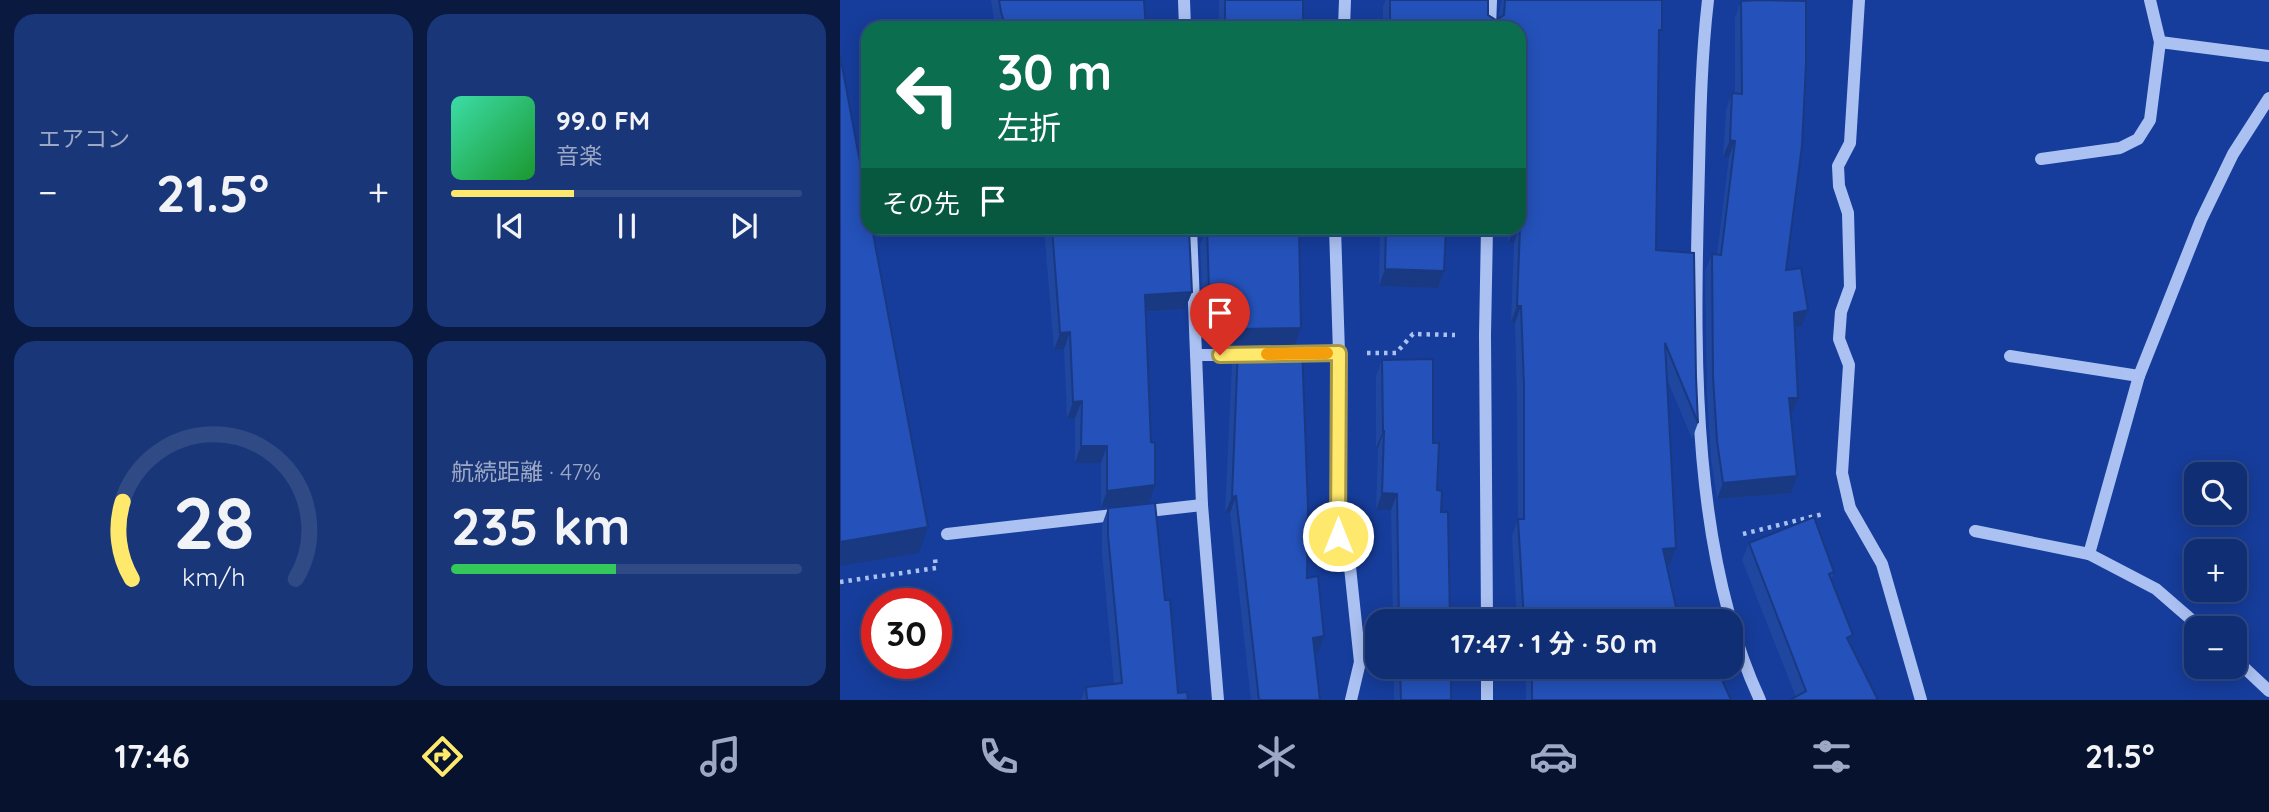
<!DOCTYPE html>
<html lang="ja">
<head>
<meta charset="utf-8">
<style>
	:root { --surface:#102e74; --page:#193679; --text:#f1f3f6; --muted:#9ca8c5; --line:#304a86; --accent:#ffe96d }
	body { margin:0; font-family:Quicksand,"Noto Sans JP",sans-serif; background:var(--page); color:var(--text); height:100vh; display:flex; flex-direction:column; font-size:26px; white-space:nowrap }
	* { box-sizing:border-box; margin:0 }
	p { font-size:23px; color:var(--muted) }
	.icon { flex:none; width:38px; height:38px; fill:none; stroke:currentColor; stroke-width:2; stroke-linecap:round; stroke-linejoin:round }
	.map { position:relative; flex:1; overflow:hidden }
	.side { display:flex; flex-direction:column; gap:14px; padding:14px; background:#091940; width:840px }
	.side>* { flex:none }
	.top-card { position:absolute; left:21px; top:21px; width:665px; height:214px; border-radius:21px; box-shadow:0 4px 18px #0003,0 0 0 2px var(--line); background:#0b6e4f; color:#fff; overflow:hidden }
	.buttons { position:absolute; left:1344px; top:462px; display:grid; gap:14px }
	.buttons a { display:grid; place-items:center; width:63px; height:63px; border-radius:14px; background:var(--surface); box-shadow:0 4px 18px #0003,0 0 0 2px var(--line); font-size:35px }
	.speed { position:absolute; left:21px; top:588px; display:flex; gap:14px; font-size:35px; font-weight:700; text-align:center }
	.speed>* { display:grid; place-content:center; width:91px; height:91px; border-radius:50%; background:var(--surface); box-shadow:0 4px 18px #0003,0 0 0 2px var(--line); line-height:1 }
	.speed .limit { border:10px solid #d22; background:#fff; color:#111 }
	.pin { position:absolute; display:grid; place-items:center; width:60px; height:60px; color:#fff; margin:-72px -30px; border-radius:50% 50% 50% 0; rotate:-45deg; box-shadow:0 0 7px #0007 }
	.pin .icon { rotate:45deg }
	.me { position:absolute; width:77px; margin:-38px; rotate:0deg; stroke-linejoin:round; filter:drop-shadow(0 0 5px #0008) }
	.turn { display:flex; align-items:center; gap:24px; height:147px; padding:0 21px; font-size:32px }
	.turn .icon { width:91px; height:91px; stroke-width:2.5 }
	.turn b { display:block; font-size:49px; line-height:60px }
	.then { display:flex; align-items:center; height:66px; padding:0 21px; background:#0003; gap:14px; font-size:26px }
	.big { font-size:52px; font-weight:700; line-height:1.1 }
	.side .widget { flex:1; display:flex; flex-direction:column; justify-content:center; gap:10px; min-width:0; padding:0 24px; border-radius:21px; background:var(--page) }
	.side .dial { align-items:center; gap:0 }
	.dial svg { height:182px; overflow:visible; fill:none; stroke:var(--line); stroke-width:7; stroke-linecap:round; text-anchor:middle }
	.dial text { fill:var(--text); stroke:none }
	.song { display:flex; align-items:center; gap:21px }
	.cover { width:84px; height:84px; border-radius:10px; background:linear-gradient(135deg,hsl(160 70% 55%),hsl(130 70% 35%)) }
	.played { height:7px; border-radius:4px; background:linear-gradient(90deg,var(--accent) 35%,var(--line) 35%) }
	.keys { display:flex; justify-content:space-around; direction:ltr }
	.heat { display:flex; justify-content:space-between; align-items:center; font-size:38px; direction:ltr }
	.charge { height:10px; border-radius:5px; background:linear-gradient(90deg,#34c759 47%,var(--line) 0) }
	.side .tiles { flex:1; display:grid; gap:14px; grid-template-columns:repeat(2,1fr) }
	.trip { position:absolute; left:525px; top:609px; width:378px; height:70px; border-radius:21px; background:var(--surface); box-shadow:0 4px 18px #0003,0 0 0 2px var(--line); font-weight:700; line-height:70px; text-align:center }
	.dock { display:flex; height:112px; justify-content:space-around; align-items:center; background:#06122e; color:var(--muted) }
	.dock .icon { width:49px; height:49px }
	.dock .active { color:var(--accent) }
	.dock b { font-size:32px; color:var(--text) }
	main { display:flex; flex:1; min-height:0 }
	.map>svg:first-child { display:block }
</style>
</head>
<body>
<main>
<section class="side">
<div class="tiles">
<div class="widget"><p>エアコン</p>
<div class="heat"><a>−</a><b class="big">21.5°</b><a>+</a></div>
</div>
<div class="widget">
<div class="song"><i class="cover"></i><div><b>99.0 FM</b><p>音楽</p></div></div>
<div class="played"></div>
<div class="keys"><svg class="icon" aria-label="previous" viewBox="0 0 24 24"><path d="M18 5L8 12l10 7zM5 5v14"/></svg><svg class="icon" aria-label="pause" viewBox="0 0 24 24"><path d="M8 5v14M16 5v14"/></svg><svg class="icon" aria-label="next" viewBox="0 0 24 24"><path d="M6 5l10 7-10 7zM19 5v14"/></svg></div>
</div>
<div class="widget dial"><svg viewBox="0 0 100 80">
<path d="M14 69A42 42 0 1 1 86 69"/>
<path d="M14 69A42 42 0 0 1 10 35" stroke="#ffe96d"/>
<text x="50" y="56" font-size="32" font-weight="700">28</text>
<text x="50" y="72" font-size="11">km/h</text>
</svg></div>
<div class="widget"><p>航続距離 · 47%</p><b class="big">235 km</b><div class="charge"></div></div>
</div>
</section>
<div class="map">
<svg width="1429" height="700" viewBox="0 0 1429 700">
	<rect width="100%" height="100%" fill="#163d9b"/>
	<g fill="none" stroke-linecap="round" stroke-linejoin="round">
		<!-- path -->
		<g stroke="#abc1f2" stroke-width="4.5" stroke-dasharray="3.5 5" stroke-linecap="butt">
			<polyline points="527,353 556,353 573,334 615,335"/>
			<polyline points="903,534 983,514"/>
			<polyline points="0,582 96,568 95,559"/>
		</g>
		<!-- minor -->
		<g stroke="#abc1f2" stroke-width="12">
			<polyline points="344,0 345,28"/>
			<path d="M868,0C860,69 860,138 858,207C854,364 853,556 920,700"/>
			<polyline points="1019,0 1010,143 998,166 999,186 1008,213 1010,287 1001,312 999,339 1009,365 1002,473 1010,508 1042,564 1081,700"/>
			<polyline points="504,28 505,0"/>
			<polyline points="650,28 651,0"/>
			<polyline points="1320,42 1429,56"/>
			<polyline points="1201,159 1280,148 1298,139 1310,120 1320,42 1310,0"/>
			<polyline points="351,228 362,505 378,700"/>
			<polyline points="495,228 499,353 498,536 510,567 520,662 511,700"/>
			<polyline points="447,354 499,353"/>
			<polyline points="356,355 411,355"/>
			<polyline points="1170,356 1299,376"/>
			<polyline points="300,512 362,505"/>
			<polyline points="1135,531 1249,554"/>
			<polyline points="107,534 282,514"/>
			<polyline points="647,621 645,335 647,228"/>
			<polyline points="1361,628 1316,589 1249,554 1299,376 1361,220 1393,154 1429,98"/>
			<polyline points="1395,659 1429,691"/>
			<polyline points="647,667 647,700"/>
		</g>
	</g>
	<!-- wall -->
	<g fill="#1f47a0">
		<polygon points="151,0 304,0 306,28 155,28"/>
		<rect x="379" y="0" width="84" height="28"/>
		<polygon points="546,0 648,0 648,15 656,20 659,18 660,7 662,0 822,0 819,37 816,250 856,377 858,423 852,439 827,379 836,548 830,565 826,565 839,621 677,621 672,536 678,519 677,403 675,323 671,322 674,243 668,243 669,228 679,228 680,87 679,28 543,28 543,6"/>
		<polygon points="917,0 956,0 946,270 968,310 962,326 955,328 958,398 952,414 951,414 951,493 877,499 871,458 867,394 865,271 872,254 877,255 889,157 883,157 886,110 892,93 895,93 895,18 901,1"/>
		<polygon points="204,228 316,228 316,232 352,292 345,309 306,312 309,502 261,508 261,463 235,463 235,418 227,419 224,349 214,350"/>
		<polygon points="367,228 459,238 461,328 455,345 392,346 393,324 384,325 383,306 363,308 360,245"/>
		<polygon points="540,228 606,228 604,271 598,288 539,286"/>
		<polygon points="398,346 467,578 478,653 475,654 480,700 411,700 390,513 385,513 392,363"/>
		<polygon points="542,360 593,443 597,490 601,512 610,621 553,621 551,510 536,510 538,448 536,448 536,376"/>
		<polygon points="268,508 325,600 338,693 348,700 241,700 246,687 274,684 262,552 262,525"/>
		<polygon points="909,543 994,572 991,580 1010,643 1038,700 956,697 902,560"/>
		<rect x="554" y="667" width="57" height="33"/>
		<polygon points="686,667 876,667 891,700 686,700"/>
	</g>
	<!-- shaded-wall -->
	<g fill="#193982">
		<polygon points="679,70 686,70 680,87 679,87"/>
		<polygon points="890,140 895,141 889,157 883,157"/>
		<polygon points="679,227 680,227 674,243 668,243 674,228 679,228"/>
		<polygon points="545,269 604,271 598,288 539,286"/>
		<polygon points="390,290 383,306 363,308 369,291"/>
		<polygon points="352,292 345,309 299,312 305,295"/>
		<polygon points="677,306 681,306 675,323 671,322"/>
		<polygon points="390,308 399,308 393,324 384,325"/>
		<polygon points="968,310 962,326 948,329 954,313"/>
		<polygon points="461,328 455,345 392,346 398,329"/>
		<polygon points="230,332 224,349 214,350 220,333"/>
		<polygon points="949,398 958,398 952,414 943,415"/>
		<polygon points="242,401 235,418 227,419 233,402"/>
		<polygon points="543,431 544,431 538,448 536,448"/>
		<polygon points="241,446 267,446 261,463 235,463"/>
		<polygon points="957,476 951,493 877,499 883,483"/>
		<polygon points="315,485 309,502 261,508 267,491"/>
		<polygon points="542,493 557,494 551,510 536,510"/>
		<polygon points="396,496 390,513 385,513 392,497"/>
		<polygon points="88,527 79,553 0,566 0,542"/>
		<polygon points="836,548 830,565 817,566 823,549"/>
		<polygon points="484,636 478,653 467,654 473,638"/>
	</g>
	<!-- building -->
	<g fill="#2452ba" stroke="#193982" stroke-width="2">
		<polygon points="159,0 304,0 306,28 166,28 161,12"/>
		<rect x="385" y="0" width="78" height="28"/>
		<polygon points="550,0 648,0 648,15 656,20 664,15 665,0 822,0 822,30 819,30 816,250 854,253 856,377 858,423 825,343 836,548 823,549 839,621 684,621 678,519 684,519 684,386 681,306 677,306 680,227 679,227 679,180 685,180 686,70 679,70 679,28 550,28"/>
		<polygon points="920,0 966,1 966,64 962,146 946,270 961,268 968,310 954,313 958,398 949,398 957,476 883,483 877,441 873,377 872,254 881,255 895,141 890,140 892,93 902,94 901,1"/>
		<polygon points="0,55 28,205 28,228 32,228 88,527 0,542"/>
		<polygon points="212,228 316,228 316,232 349,229 352,292 305,295 311,442 315,443 315,485 267,491 267,446 241,446 242,401 233,402 230,332 220,333"/>
		<polygon points="367,228 459,228 461,328 398,329 399,308 390,308 390,290 369,291"/>
		<polygon points="546,228 606,228 604,271 545,269"/>
		<polygon points="398,346 462,346 468,508 467,578 478,576 484,636 473,638 480,700 419,700 396,496 392,497"/>
		<polygon points="593,359 593,443 599,443 597,490 602,491 601,512 608,512 610,621 559,621 557,494 542,493 544,431 543,431 542,360"/>
		<polygon points="315,503 325,600 330,600 338,693 347,692 348,700 247,700 246,687 282,683 268,535 268,508"/>
		<polygon points="974,517 994,572 989,574 1013,635 1007,638 1038,700 950,700 966,691 909,543"/>
		<polygon points="560,667 611,667 611,700 561,700"/>
		<polygon points="692,667 876,667 891,700 692,700"/>
	</g>
	<g fill="none" stroke-linecap="round" stroke-linejoin="round">
		<!-- route casing -->
		<g stroke="#a69747" stroke-width="18">
			<polyline id="route" points="380,355 499,353 498,536"/>
		</g>
		<!-- route -->
		<use href="#route" stroke="#ffe96d" stroke-width="12"/>
		<!-- slow -->
		<polyline stroke="#f59e0b" stroke-width="12" points="427,354 487,353"/>
	</g>
</svg>
<div class="buttons">
<a><svg class="icon" aria-label="search" viewBox="0 0 24 24"><circle cx="10" cy="10" r="6"/><path d="M15 15l6 6"/></svg></a>
<a>+</a>
<a>−</a>
</div>
<div class="speed"><div class="limit">30</div></div>
<div class="pin" style="left:380px;top:355px;background:#d93025"><svg class="icon" aria-label="arrive" viewBox="0 0 24 24"><path d="M6 21V4h12l-3 4 3 4H6"/></svg></div>
<svg class="me" style="left:498px;top:536px" viewBox="-20 -20 40 40"><circle r="17" fill="#ffe96d" stroke="#fff" stroke-width="3"/><path d="M0-11L8 9 0 5-8 9z" fill="#fff"/></svg>
<div class="trip">17:47 · 1 分 · 50 m</div>
<div class="top-card">
<div class="turn"><svg class="icon" aria-label="left" viewBox="0 0 24 24"><path d="M17 20v-9H6M10 6l-5 5 5 5"/></svg><div><b>30 m</b>左折</div></div>
<div class="then">その先<svg class="icon" aria-label="arrive" viewBox="0 0 24 24"><path d="M6 21V4h12l-3 4 3 4H6"/></svg></div>
</div>
</div>
</main>
<nav class="dock">
<b>17:46</b>
<svg class="icon active" aria-label="directions" viewBox="0 0 24 24"><path d="M12 3l9 9-9 9-9-9zM9 14v-3h6M13 9l2 2-2 2"/></svg>
<svg class="icon" aria-label="music" viewBox="0 0 24 24"><path d="M9 18V5l10-2v13"/><circle cx="6" cy="18" r="3"/><circle cx="16" cy="16" r="3"/></svg>
<svg class="icon" aria-label="phone" viewBox="0 0 24 24"><path d="M5 4h4l2 5-3 2q2 4 5 5l2-3 5 2v4C11 20 4 13 5 4z"/></svg>
<svg class="icon" aria-label="climate" viewBox="0 0 24 24"><path d="M12 3v18M4 7l16 10M4 17L20 7"/></svg>
<svg class="icon" aria-label="car" viewBox="0 0 24 24"><path d="M5 17H2v-5l4-1 3-4h7l3 4 3 1v5h-3M9 17h6M6 11h13"/><circle cx="7" cy="17" r="2"/><circle cx="17" cy="17" r="2"/></svg>
<svg class="icon" aria-label="filters" viewBox="0 0 24 24"><path d="M4 7h16M4 17h16"/><circle cx="9" cy="7" r="2"/><circle cx="15" cy="17" r="2"/></svg>
<b>21.5°</b>
</nav>
</body>
</html>
